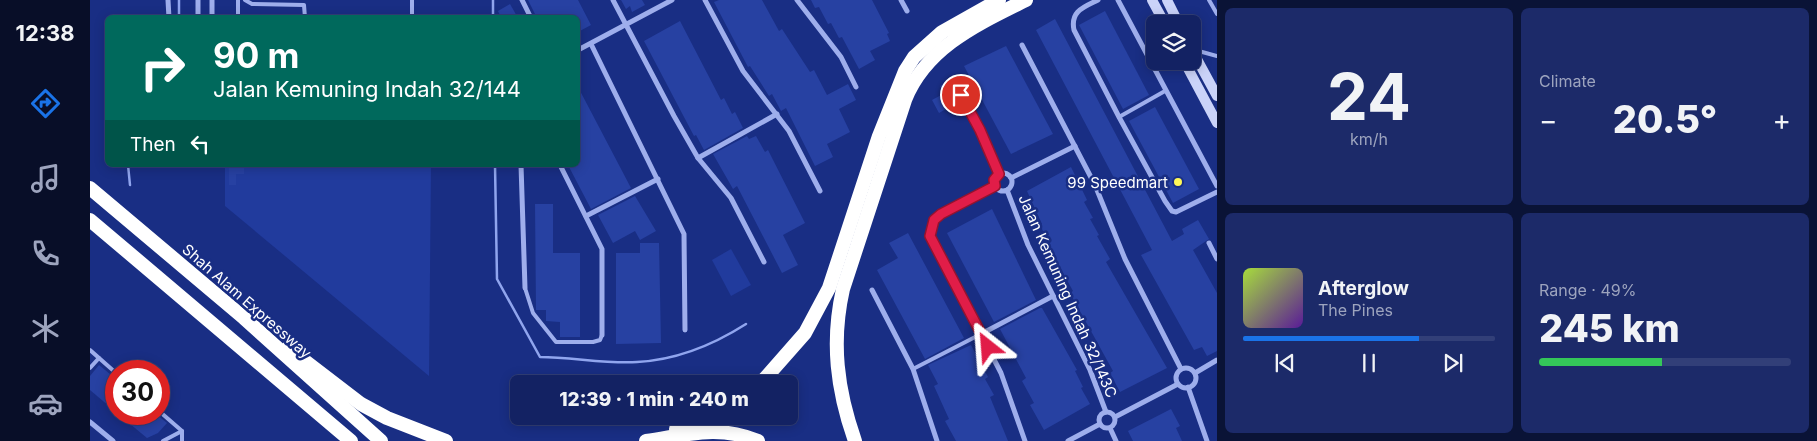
<!DOCTYPE html>
<html lang="en">
<head>
<meta charset="utf-8">
<style>
	:root { --surface:#132263; --page:#1c2a69; --text:#f1f3f6; --muted:#9da4be; --line:#323f78; --accent:#1a73e8 }
	body { margin:0; font-family:Inter,sans-serif; background:var(--page); color:var(--text); height:100vh; display:flex; flex-direction:column; font-size:19px; white-space:nowrap }
	* { box-sizing:border-box; margin:0 }
	p { font-size:16px; color:var(--muted) }
	.icon { flex:none; width:28px; height:28px; fill:none; stroke:currentColor; stroke-width:2; stroke-linecap:round; stroke-linejoin:round }
	.map { position:relative; flex:1; overflow:hidden }
	.sheet { display:flex; flex-direction:column; gap:8px; padding:8px; background:#0a1336; width:600px }
	.sheet>* { flex:none }
	.top-card { position:absolute; left:15px; top:15px; width:475px; height:152px; border-radius:8px; box-shadow:0 2px 12px #0003,0 0 0 1px var(--line); background:#00695c; color:#fff; overflow:hidden }
	.buttons { position:absolute; left:1056px; top:15px; display:grid; gap:10px }
	.buttons a { display:grid; place-items:center; width:55px; height:55px; border-radius:8px; background:var(--surface); box-shadow:0 2px 12px #0003,0 0 0 1px var(--line); font-size:25px }
	.speed { position:absolute; left:15px; top:360px; display:flex; gap:10px; font-size:25px; font-weight:700; text-align:center }
	.speed>* { display:grid; place-content:center; width:65px; height:65px; border-radius:50%; background:var(--surface); box-shadow:0 2px 12px #0003,0 0 0 1px var(--line); line-height:1 }
	.speed .limit { border:8px solid #d22; background:#fff; color:#111 }
	.pin { position:absolute; display:grid; place-items:center; width:42px; height:42px; color:#fff; margin:-21px; border:2px solid #fff; border-radius:50%; box-shadow:0 1px 5px #0007 }
	.me { position:absolute; width:55px; margin:-28px; rotate:332deg; stroke-linejoin:round; filter:drop-shadow(0 0 4px #0008) }
	.turn { display:flex; align-items:center; gap:18px; height:105px; padding:0 25px; font-size:22px }
	.turn .icon { width:65px; height:65px; stroke-width:2.5 }
	.turn b { display:block; font-size:35px; line-height:42px }
	.then { display:flex; align-items:center; height:48px; padding:0 25px; background:#0003; gap:10px; font-size:19px }
	.big { font-size:38px; font-weight:800; line-height:1.1 }
	.sheet .widget { flex:1; display:flex; flex-direction:column; justify-content:center; gap:8px; min-width:0; padding:0 18px; border-radius:8px; background:var(--page) }
	.sheet .dial { align-items:center; gap:0 }
	.dial b { font-size:65px; line-height:1 }
	.song { display:flex; align-items:center; gap:15px }
	.cover { width:60px; height:60px; border-radius:8px; background:linear-gradient(135deg,hsl(80 70% 55%),hsl(270 70% 35%)) }
	.played { height:5px; border-radius:2px; background:linear-gradient(90deg,var(--accent) 70%,var(--line) 70%) }
	.keys { display:flex; justify-content:space-around; direction:ltr }
	.heat { display:flex; justify-content:space-between; align-items:center; font-size:28px; direction:ltr }
	.charge { height:8px; border-radius:4px; background:linear-gradient(90deg,#34c759 49%,var(--line) 0) }
	.sheet .tiles { flex:1; display:grid; gap:8px; grid-template-columns:repeat(2,1fr) }
	.trip { position:absolute; left:420px; top:375px; width:288px; height:50px; border-radius:8px; background:var(--surface); box-shadow:0 2px 12px #0003,0 0 0 1px var(--line); font-weight:800; line-height:50px; text-align:center }
	main { display:flex; flex:1; min-height:0 }
	.tabs { display:flex; flex-direction:column; width:90px; justify-content:space-around; align-items:center; background:#080e28; color:var(--muted) }
	.tabs .icon { width:35px; height:35px }
	.tabs .selected { color:var(--accent) }
	.tabs b { font-size:22px; color:var(--text) }
	.map>svg:first-child { display:block }
</style>
</head>
<body>
<main>
<nav class="tabs">
<b>12:38</b>
<svg class="icon selected" aria-label="directions" viewBox="0 0 24 24"><path d="M12 3l9 9-9 9-9-9zM9 14v-3h6M13 9l2 2-2 2"/></svg>
<svg class="icon" aria-label="music" viewBox="0 0 24 24"><path d="M9 18V5l10-2v13"/><circle cx="6" cy="18" r="3"/><circle cx="16" cy="16" r="3"/></svg>
<svg class="icon" aria-label="phone" viewBox="0 0 24 24"><path d="M5 4h4l2 5-3 2q2 4 5 5l2-3 5 2v4C11 20 4 13 5 4z"/></svg>
<svg class="icon" aria-label="climate" viewBox="0 0 24 24"><path d="M12 3v18M4 7l16 10M4 17L20 7"/></svg>
<svg class="icon" aria-label="car" viewBox="0 0 24 24"><path d="M5 17H2v-5l4-1 3-4h7l3 4 3 1v5h-3M9 17h6M6 11h13"/><circle cx="7" cy="17" r="2"/><circle cx="17" cy="17" r="2"/></svg>
</nav>
<div class="map">
<svg width="1127" height="441" viewBox="0 0 1127 441">
	<rect width="100%" height="100%" fill="#192e84"/>
	<!-- green -->
	<g fill="#213b9d">
		<polygon points="135,165 341,165 339,376 135,206"/>
		<polygon points="641,249 661,285 641,296 622,260"/>
	</g>
	<g fill="none" stroke-linecap="round" stroke-linejoin="round">
		<!-- stream -->
		<g stroke="#90a5ee" stroke-width="2.5">
			<polyline points="403,0 403,18"/>
			<polyline points="89,18 89,0"/>
			<polyline points="38,165 40,185"/>
			<path d="M405,165L407,279L450,357C482,357 515,364 547,362C586,360 623,345 656,324"/>
		</g>
	</g>
	<!-- building -->
	<g fill="#2741a2">
		<polygon points="438,0 488,0 501,25 488,32 488,18 447,18"/>
		<polygon points="531,0 552,0 555,5 542,12 540,6 536,9"/>
		<polygon points="629,0 672,0 689,31 692,29 720,72 724,70 737,95 758,84 766,100 749,109 760,132 737,144 743,157 725,166 696,108 691,111 682,94 679,96 660,66 658,67 624,2"/>
		<polygon points="721,0 782,0 799,33 797,34 800,41 780,51 785,60 769,69 752,37 749,38 741,23 738,24 729,7 725,8"/>
		<polygon points="420,4 428,18 411,18 408,11"/>
		<polygon points="1015,11 1059,95 1033,109 989,25"/>
		<polygon points="965,19 1082,241 1094,234 1092,229 1108,220 1119,239 1103,250 1127,293 1127,351 1117,356 1112,347 1104,350 1051,255 1062,250 946,30"/>
		<polygon points="590,21 631,100 634,98 642,114 645,112 653,128 614,150 606,135 604,136 554,41"/>
		<polygon points="916,46 963,134 921,154 874,66"/>
		<polygon points="859,80 862,86 866,83 871,91 853,103 856,109 849,113 842,100 855,93 850,86"/>
		<polygon points="488,87 541,188 501,209 478,165 488,165"/>
		<polygon points="1065,107 1109,189 1083,203 1039,121"/>
		<polygon points="657,136 659,139 666,136 675,152 678,150 715,223 693,235 708,265 692,273 647,186 643,189 623,154"/>
		<polygon points="139,165 154,165 154,174 146,174 146,185 139,185"/>
		<polygon points="981,167 997,200 994,202 1003,218 1000,219 1009,235 1007,236 1020,259 1016,262 1077,368 1030,392 1020,373 1023,371 980,293 983,291 956,242 958,241 950,225 952,224 937,191"/>
		<polygon points="545,196 566,231 550,240 545,231 523,243 508,215"/>
		<polygon points="445,204 463,204 463,253 490,253 490,337 470,337 470,322 456,321 456,310 446,310"/>
		<polygon points="902,209 946,300 904,322 857,233"/>
		<polygon points="818,233 874,338 835,359 787,270 808,258 799,243"/>
		<polygon points="550,243 569,243 571,343 526,344 526,253 550,253"/>
		<polygon points="950,308 952,308 987,370 985,371 993,387 991,388 1000,404 954,430 940,405 944,403 932,381 936,378 910,329"/>
		<polygon points="881,345 898,377 895,379 904,395 900,397 918,441 866,441 855,421 859,419 844,386 848,384 838,365"/>
		<polygon points="9,365 26,379 26,412 0,390 0,376"/>
		<polygon points="1081,409 1090,426 1086,428 1092,441 1043,441 1038,431"/>
		<polygon points="28,414 66,414 77,423 68,433 57,438"/>
	</g>
	<g fill="none" stroke-linecap="round" stroke-linejoin="round">
		<!-- lane -->
		<g stroke="#9eaeec" stroke-width="4">
			<polyline points="155,0 162,4 214,5 215,18"/>
			<polyline points="1119,0 1127,14"/>
			<polyline points="148,18 148,0"/>
			<polyline points="322,18 322,0"/>
			<polyline points="1105,50 1127,56"/>
			<polyline points="1029,117 1075,91"/>
			<polyline points="435,288 443,313 466,342 503,342 510,340 512,335"/>
			<polyline points="0,350 26,373"/>
			<polyline points="0,368 9,358"/>
			<polyline points="823,369 891,334"/>
			<polyline points="69,411 92,431 92,441"/>
			<polyline points="73,441 92,431"/>
		</g>
		<!-- street -->
		<g stroke="#9eaeec" stroke-width="5">
			<polyline points="78,0 79,18"/>
			<polyline points="432,0 441,18"/>
			<polyline points="523,0 584,116 608,158 641,198 674,262"/>
			<polyline points="615,0 653,71 699,131 730,191"/>
			<polyline points="707,0 751,57 766,87"/>
			<polyline points="811,0 817,11"/>
			<path d="M1008,0C994,7 980,11 984,30L1029,117L1075,201L1082,211L1086,212L1127,192"/>
			<polyline points="1028,0 1127,186"/>
			<polyline points="108,18 108,0"/>
			<polyline points="122,18 122,0"/>
			<polyline points="501,44 594,234 595,330"/>
			<polyline points="932,45 1005,185 1035,259 1091,369"/>
			<polyline points="488,50 582,0"/>
			<polyline points="871,95 890,130 909,174"/>
			<polyline points="608,158 687,114"/>
			<polyline points="431,165 435,288"/>
			<polyline points="470,165 512,249 512,335"/>
			<circle cx="913" cy="182" r="9"/>
			<polyline points="921,178 985,146"/>
			<polyline points="905,186 851,213 844,220 840,236 911,373 935,441"/>
			<polyline points="917,190 938,245 1000,370 1016,412"/>
			<polyline points="496,216 568,179"/>
			<polyline points="1119,243 1127,259"/>
			<polyline points="782,290 823,369 847,441"/>
			<polyline points="891,334 963,296"/>
			<circle cx="1096" cy="378" r="10"/>
			<polyline points="1105,373 1127,360"/>
			<polyline points="1098,387 1117,441"/>
			<circle cx="1017" cy="420" r="8"/>
			<polyline points="1025,417 1088,384"/>
			<polyline points="0,422 23,441"/>
			<polyline points="1020,428 1026,441"/>
			<polyline points="978,441 1010,424"/>
		</g>
		<!-- secondary -->
		<g stroke="#cad3f9" stroke-width="10">
			<polyline points="1062,0 1075,24"/>
			<polyline points="1077,0 1089,24"/>
			<polyline points="1102,50 1127,96"/>
			<polyline points="1094,61 1127,123"/>
		</g>
		<!-- highway -->
		<g stroke="#fff" stroke-width="14">
			<polyline points="0,188 154,318 291,441"/>
			<polyline points="0,220 261,441"/>
			<polyline points="198,348 271,404 297,418 356,441"/>
			<polyline points="670,384 715,333 739,288 789,136 815,71 824,57 852,32 909,0"/>
			<polyline points="586,429 618,416"/>
			<path d="M556,441C597,435 628,424 668,441"/>
			<path d="M765,441C747,390 741,342 753,289L815,100C836,47 888,24 936,0"/>
		</g>
	</g>
	<g fill="none" stroke-linecap="round" stroke-linejoin="round">
		<!-- route casing -->
		<g stroke="#92132f" stroke-width="12">
			<polyline id="route" points="871,95 890,130 909,174 904,180 905,186 851,214 844,220 840,236 898,347"/>
		</g>
		<!-- route -->
		<use href="#route" stroke="#e11d48" stroke-width="9"/>
	</g>
	<!-- markers -->
	<circle fill="#fff758" stroke="#192e84" stroke-width="2" cx="1088" cy="182" r="5"/>
	<g text-anchor="middle" dominant-baseline="central" stroke-width="5" stroke-linejoin="round" paint-order="stroke">
		<!-- poi labels -->
		<g font-size="15" fill="#fff" stroke="#192e84" text-anchor="end">
			<text x="1078" y="182">99 Speedmart</text>
		</g>
		<!-- street labels -->
		<g font-size="15" fill="#fff" stroke="#192e84">
			<text transform="translate(978 296) rotate(66)">Jalan Kemuning Indah 32/143C</text>
			<text transform="translate(157 301) rotate(41)">Shah Alam Expressway</text>
		</g>
	</g>
</svg>
<div class="buttons">
<a><svg class="icon" aria-label="layers" viewBox="0 0 24 24"><path d="M12 4l9 5-9 5-9-5zM3 14l9 5 9-5"/></svg></a>
</div>
<div class="speed"><div class="limit">30</div></div>
<div class="pin" style="left:871px;top:95px;background:#d93025"><svg class="icon" aria-label="arrive" viewBox="0 0 24 24"><path d="M6 21V4h12l-3 4 3 4H6"/></svg></div>
<svg class="me" style="left:898px;top:347px" viewBox="-20 -20 40 40"><path d="M0-17L14 15 0 8-14 15z" fill="#e11d48" stroke="#fff" stroke-width="4"/></svg>
<div class="trip">12:39 · 1 min · 240 m</div>
<div class="top-card">
<div class="turn"><svg class="icon" aria-label="right" viewBox="0 0 24 24"><path d="M7 20v-9h11M14 6l5 5-5 5"/></svg><div><b>90 m</b>Jalan Kemuning Indah 32/144</div></div>
<div class="then">Then<svg class="icon" aria-label="left" viewBox="0 0 24 24"><path d="M17 20v-9H6M10 6l-5 5 5 5"/></svg></div>
</div>
</div>
<section class="sheet">
<div class="tiles">
<div class="widget dial"><b>24</b><p>km/h</p></div>
<div class="widget"><p>Climate</p>
<div class="heat"><a>−</a><b class="big">20.5°</b><a>+</a></div>
</div>
<div class="widget">
<div class="song"><i class="cover"></i><div><b>Afterglow</b><p>The Pines</p></div></div>
<div class="played"></div>
<div class="keys"><svg class="icon" aria-label="previous" viewBox="0 0 24 24"><path d="M18 5L8 12l10 7zM5 5v14"/></svg><svg class="icon" aria-label="pause" viewBox="0 0 24 24"><path d="M8 5v14M16 5v14"/></svg><svg class="icon" aria-label="next" viewBox="0 0 24 24"><path d="M6 5l10 7-10 7zM19 5v14"/></svg></div>
</div>
<div class="widget"><p>Range · 49%</p><b class="big">245 km</b><div class="charge"></div></div>
</div>
</section>
</main>
</body>
</html>
